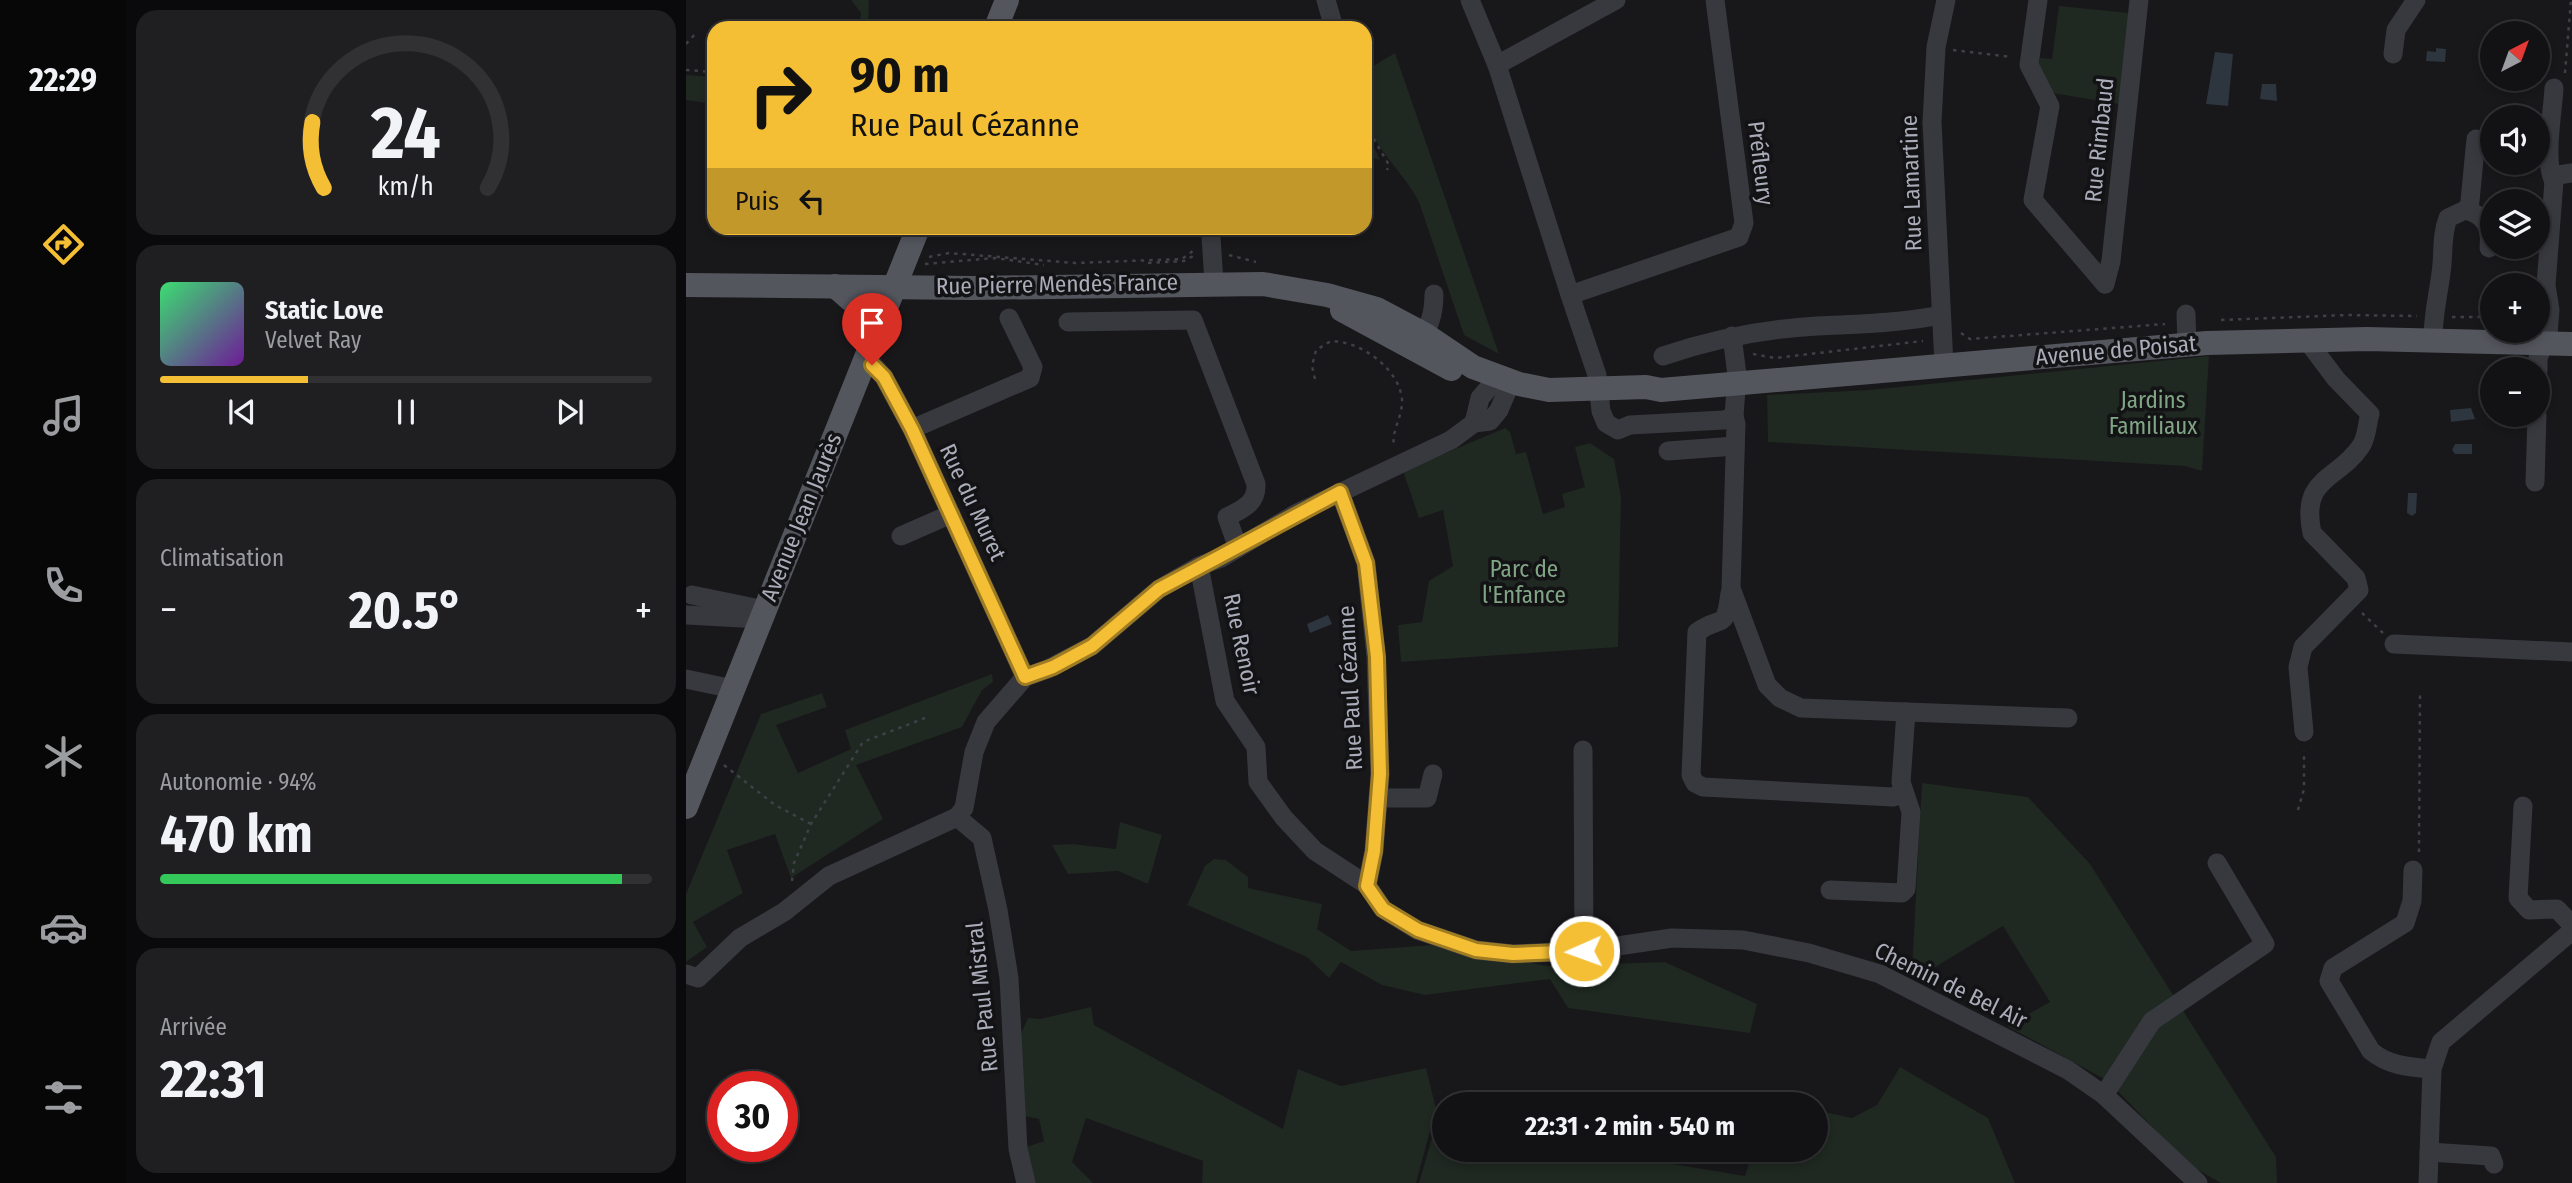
<!DOCTYPE html>
<html lang="fr">
<head>
<meta charset="utf-8">
<style>
	:root { --surface:#121114; --page:#1f1f22; --text:#f1f3f6; --muted:#9c9da0; --line:#313134; --accent:#f4bf35 }
	body { margin:0; font-family:"Fira Sans Condensed",sans-serif; background:var(--page); color:var(--text); height:100vh; display:flex; flex-direction:column; font-size:26px; white-space:nowrap }
	* { box-sizing:border-box; margin:0 }
	p { font-size:23px; color:var(--muted) }
	.icon { flex:none; width:38px; height:38px; fill:none; stroke:currentColor; stroke-width:2; stroke-linecap:round; stroke-linejoin:round }
	.map { position:relative; flex:1; overflow:hidden }
	.sheet { display:flex; flex-direction:column; gap:10px; padding:10px; background:#0a090b; width:560px }
	.sheet>* { flex:none }
	.banner { position:absolute; left:21px; top:21px; width:665px; height:214px; border-radius:21px; box-shadow:0 4px 10px #0003,0 0 0 2px var(--line); background:#f4bf35; color:#111; overflow:hidden }
	.needle { width:46px; rotate:41deg }
	.fabs { position:absolute; left:1794px; top:21px; display:grid; gap:14px }
	.fabs a { display:grid; place-items:center; width:70px; height:70px; border-radius:50%; background:var(--surface); box-shadow:0 4px 10px #0003,0 0 0 2px var(--line); font-size:35px }
	.speed { position:absolute; left:21px; top:1071px; display:flex; gap:14px; font-size:35px; font-weight:700; text-align:center }
	.speed>* { display:grid; place-content:center; width:91px; height:91px; border-radius:50%; background:var(--surface); box-shadow:0 4px 10px #0003,0 0 0 2px var(--line); line-height:1 }
	.speed .limit { border:10px solid #d22; background:#fff; color:#111 }
	.pin { position:absolute; display:grid; place-items:center; width:60px; height:60px; color:#fff; margin:-72px -30px; border-radius:50% 50% 50% 0; rotate:-45deg; box-shadow:0 0 7px #0007 }
	.pin .icon { rotate:45deg }
	.me { position:absolute; width:77px; margin:-38px; rotate:268deg; stroke-linejoin:round; filter:drop-shadow(0 0 5px #0008) }
	.turn { display:flex; align-items:center; gap:24px; height:147px; padding:0 28px; font-size:32px }
	.turn .icon { width:91px; height:91px; stroke-width:2.5 }
	.turn b { display:block; font-size:49px; line-height:60px }
	.then { display:flex; align-items:center; height:66px; padding:0 28px; background:#0003; gap:14px; font-size:26px }
	.big { font-size:52px; font-weight:700; line-height:1.1 }
	.sheet .widget { flex:1; display:flex; flex-direction:column; justify-content:center; gap:10px; min-width:0; padding:0 24px; border-radius:21px; background:var(--page) }
	.sheet .dial { align-items:center; gap:0 }
	.dial svg { height:182px; overflow:visible; fill:none; stroke:var(--line); stroke-width:7; stroke-linecap:round; text-anchor:middle }
	.dial text { fill:var(--text); stroke:none }
	.song { display:flex; align-items:center; gap:21px }
	.cover { width:84px; height:84px; border-radius:10px; background:linear-gradient(135deg,hsl(140 70% 55%),hsl(280 70% 35%)) }
	.played { height:7px; border-radius:4px; background:linear-gradient(90deg,var(--accent) 30%,var(--line) 30%) }
	.keys { display:flex; justify-content:space-around; direction:ltr }
	.heat { display:flex; justify-content:space-between; align-items:center; font-size:38px; direction:ltr }
	.charge { height:10px; border-radius:5px; background:linear-gradient(90deg,#34c759 94%,var(--line) 0) }
	.trip { position:absolute; left:746px; top:1092px; width:396px; height:70px; border-radius:35px; background:var(--surface); box-shadow:0 4px 10px #0003,0 0 0 2px var(--line); font-weight:700; line-height:70px; text-align:center }
	main { display:flex; flex:1; min-height:0 }
	.tab-bar { display:flex; flex-direction:column; width:126px; justify-content:space-around; align-items:center; background:#070708; color:var(--muted) }
	.tab-bar .icon { width:49px; height:49px }
	.tab-bar .on { color:var(--accent) }
	.tab-bar b { font-size:32px; color:var(--text) }
	.map>svg:first-child { display:block }
</style>
</head>
<body>
<main>
<nav class="tab-bar">
<b>22:29</b>
<svg class="icon on" aria-label="directions" viewBox="0 0 24 24"><path d="M12 3l9 9-9 9-9-9zM9 14v-3h6M13 9l2 2-2 2"/></svg>
<svg class="icon" aria-label="music" viewBox="0 0 24 24"><path d="M9 18V5l10-2v13"/><circle cx="6" cy="18" r="3"/><circle cx="16" cy="16" r="3"/></svg>
<svg class="icon" aria-label="phone" viewBox="0 0 24 24"><path d="M5 4h4l2 5-3 2q2 4 5 5l2-3 5 2v4C11 20 4 13 5 4z"/></svg>
<svg class="icon" aria-label="climate" viewBox="0 0 24 24"><path d="M12 3v18M4 7l16 10M4 17L20 7"/></svg>
<svg class="icon" aria-label="car" viewBox="0 0 24 24"><path d="M5 17H2v-5l4-1 3-4h7l3 4 3 1v5h-3M9 17h6M6 11h13"/><circle cx="7" cy="17" r="2"/><circle cx="17" cy="17" r="2"/></svg>
<svg class="icon" aria-label="filters" viewBox="0 0 24 24"><path d="M4 7h16M4 17h16"/><circle cx="9" cy="7" r="2"/><circle cx="15" cy="17" r="2"/></svg>
</nav>
<section class="sheet">
<div class="widget dial"><svg viewBox="0 0 100 80">
<path d="M14 69A42 42 0 1 1 86 69"/>
<path d="M14 69A42 42 0 0 1 9 40" stroke="#f4bf35"/>
<text x="50" y="56" font-size="32" font-weight="700">24</text>
<text x="50" y="72" font-size="11">km/h</text>
</svg></div>
<div class="widget">
<div class="song"><i class="cover"></i><div><b>Static Love</b><p>Velvet Ray</p></div></div>
<div class="played"></div>
<div class="keys"><svg class="icon" aria-label="previous" viewBox="0 0 24 24"><path d="M18 5L8 12l10 7zM5 5v14"/></svg><svg class="icon" aria-label="pause" viewBox="0 0 24 24"><path d="M8 5v14M16 5v14"/></svg><svg class="icon" aria-label="next" viewBox="0 0 24 24"><path d="M6 5l10 7-10 7zM19 5v14"/></svg></div>
</div>
<div class="widget"><p>Climatisation</p>
<div class="heat"><a>−</a><b class="big">20.5°</b><a>+</a></div>
</div>
<div class="widget"><p>Autonomie · 94%</p><b class="big">470 km</b><div class="charge"></div></div>
<div class="widget"><p>Arrivée</p><b class="big">22:31</b></div>
</section>
<div class="map">
<svg width="1886" height="1183" viewBox="0 0 1886 1183">
	<rect width="100%" height="100%" fill="#18171a"/>
	<!-- green -->
	<g fill="#1f2821">
		<polygon points="165,0 183,0 182,28 173,28 175,13"/>
		<polygon points="1373,6 1443,13 1433,104 1366,93 1351,71 1354,58 1366,59"/>
		<path d="M709,53L813,354L778,335L733,202C720,175 684,144 679,115C677,101 679,85 679,71Z"/>
		<polygon points="0,75 28,77 28,104 0,100"/>
		<polygon points="679,128 694,160 679,155"/>
		<polygon points="1523,356 1516,471 1499,466 1082,442 1081,395 1183,390"/>
		<polygon points="819,428 824,432 830,454 840,452 857,514 879,507 876,494 899,487 889,447 904,443 928,459 935,497 932,647 715,662 712,625 736,622 743,581 767,566 757,510 733,518 717,471"/>
		<polygon points="306,674 307,682 296,690 276,727 170,765 197,819 105,878 89,834 41,850 57,893 7,922 21,947 0,962 0,894 75,714 136,693 141,707 90,725 112,773 165,749 159,730"/>
		<polygon points="1236,783 1342,797 1404,864 1590,1157 1591,1183 1535,1183 1503,1165 1422,1081 1321,1026 1364,1002 1317,926 1236,975 1226,969"/>
		<polygon points="434,822 476,835 462,884 432,871 382,874 366,845 387,844 430,849"/>
		<polygon points="528,859 540,860 562,877 562,888 636,904 631,929 665,951 746,945 862,966 979,962 1071,1004 1064,1033 882,1008 864,979 739,995 696,985 655,962 643,978 621,957 501,905 519,866"/>
		<polygon points="405,1007 408,1025 597,1129 612,1069 655,1086 740,1068 750,1109 730,1183 516,1183 517,1161 400,1118 386,1162 407,1183 349,1183 340,1147 358,1141 353,1119 337,1116 332,1040 342,1018 354,1019"/>
		<polygon points="1214,1067 1302,1118 1329,1183 733,1183 750,1124 758,1126 758,1150 902,1150 1059,1176 1067,1150 1129,1150 1129,1110 1166,1118 1191,1105"/>
	</g>
	<!-- water -->
	<g fill="#2d353e">
		<polygon points="1750,48 1760,49 1759,62 1740,61 1741,51 1750,52"/>
		<polygon points="1529,52 1547,54 1542,106 1520,104"/>
		<polygon points="1576,84 1590,84 1591,101 1574,99"/>
		<polygon points="1785,408 1789,419 1765,422 1764,410"/>
		<polygon points="1769,444 1786,444 1786,454 1769,454 1766,450"/>
		<polygon points="1722,493 1731,493 1730,513 1726,516 1721,513"/>
		<polygon points="642,615 646,624 624,633 621,624"/>
	</g>
	<g fill="none" stroke-linecap="round" stroke-linejoin="round">
		<!-- path -->
		<g stroke="#3e4046" stroke-width="2.5" stroke-dasharray="3.5 5" stroke-linecap="butt">
			<polyline points="0,44 11,32"/>
			<polyline points="1267,50 1326,57"/>
			<polyline points="0,70 28,72"/>
			<polyline points="1879,73 1885,0"/>
			<polyline points="679,124 703,165 701,170"/>
			<polyline points="543,255 570,262"/>
			<polyline points="243,257 263,253 389,263 496,259 507,251"/>
			<polyline points="462,263 498,261 509,255"/>
			<polyline points="239,264 309,258 358,265"/>
			<polyline points="1766,317 1806,317"/>
			<polyline points="1535,320 1661,315 1731,316"/>
			<polyline points="1275,333 1284,339 1479,324"/>
			<polyline points="1067,354 1089,358 1237,341"/>
			<path d="M629,379L626,366L630,350L645,341C675,341 713,369 716,399C717,417 705,430 708,447"/>
			<polyline points="1676,613 1697,633"/>
			<polyline points="38,765 89,805 125,824"/>
			<polyline points="1612,810 1618,789 1618,751"/>
			<polyline points="1733,852 1734,694"/>
			<polyline points="106,881 108,863 125,824 177,742 239,718"/>
		</g>
		<!-- minor -->
		<g stroke="#38393f" stroke-width="19">
			<polyline points="640,0 648,28"/>
			<polyline points="784,0 811,65 884,295 1053,237 1058,223 1029,0"/>
			<polyline points="1352,0 1343,65 1364,106 1347,200 1419,284"/>
			<polyline points="1707,54 1710,30 1730,0"/>
			<polyline points="811,65 930,0"/>
			<path d="M1868,88C1867,111 1857,162 1868,181"/>
			<polyline points="1783,211 1790,139"/>
			<polyline points="525,236 528,283"/>
			<polyline points="1419,284 1425,261 1453,0"/>
			<polyline points="884,295 911,375 915,411 920,423 932,430 944,425 1038,420 1048,416 1051,375 1046,336"/>
			<polyline points="1500,314 1501,345"/>
			<path d="M382,322L507,320L570,484C571,504 556,509 541,517L552,548"/>
			<path d="M727,339H733C745,327 748,311 748,294"/>
			<path d="M1747,339C1747,314 1752,297 1755,273C1758,254 1755,236 1762,218L1779,210C1800,215 1805,228 1803,248"/>
			<polyline points="179,356 198,377 226,429 339,677"/>
			<path d="M977,356C1027,339 1078,329 1131,326C1173,324 1214,323 1255,315"/>
			<polyline points="1258,365 1246,122 1250,47 1260,0"/>
			<polyline points="1852,371 1852,358 1862,334 1864,310 1860,285 1868,181 1872,175 1886,173"/>
			<polyline points="1048,416 1050,424 1045,588 1081,685 1094,698 1115,708 1382,718"/>
			<polyline points="788,423 794,398 812,377"/>
			<polyline points="226,429 344,378 347,367 323,318"/>
			<polyline points="982,451 1049,446"/>
			<polyline points="1849,482 1851,415"/>
			<polyline points="654,492 680,563 690,657 694,774 688,851 681,885"/>
			<polyline points="215,536 265,514"/>
			<polyline points="513,566 539,701 570,747 572,782 598,818 629,851 681,885 697,909 731,930 790,950 827,954 898,951 986,938 1057,940 1123,953 1194,974 1382,1070 1418,1095 1512,1183"/>
			<path d="M1044,593C1039,632 1037,614 1011,632L1005,775L1009,783L1017,787L1207,797L1218,792"/>
			<polyline points="6,595 74,609"/>
			<polyline points="0,615 74,619"/>
			<polyline points="1708,644 1886,652"/>
			<polyline points="0,679 47,689"/>
			<path d="M1618,732L1612,667L1617,647L1673,590L1670,578L1626,533C1614,476 1652,481 1675,446C1681,438 1681,423 1684,414L1650,379L1620,339"/>
			<polyline points="897,750 898,951"/>
			<polyline points="692,798 741,798 747,774"/>
			<polyline points="1837,806 1832,898 1843,910 1871,909 1886,925"/>
			<polyline points="271,817 296,838 312,910 323,978 332,1149 340,1183"/>
			<path d="M1727,870L1726,901L1719,923L1647,968L1643,981L1685,1051C1703,1066 1723,1067 1746,1069"/>
			<polyline points="1144,890 1216,893 1220,889 1225,812 1215,782 1220,712"/>
			<polyline points="0,974 12,978 54,938 98,912 143,876 271,817 278,808 288,752 300,722 339,677 362,669 406,646 473,589 513,566 535,558 611,513 765,440 788,423 804,421 813,410 825,382"/>
			<polyline points="1418,1095 1466,1021 1579,944 1531,863"/>
			<polyline points="1743,1152 1805,1156 1808,1164"/>
			<polyline points="1742,1183 1746,1069 1755,1042 1886,931"/>
		</g>
		<!-- major -->
		<g stroke="#54565e" stroke-width="24">
			<polyline points="310,28 321,0"/>
			<polyline points="0,285 286,288 577,284 641,295 691,309 738,334 787,367 833,384 863,390 960,387 975,390 1521,343 1681,339 1886,344"/>
			<polyline points="149,286 173,307 185,341"/>
			<polyline points="656,310 765,369"/>
			<polyline points="0,807 232,228"/>
		</g>
	</g>
	<g fill="none" stroke-linecap="round" stroke-linejoin="round">
		<!-- route casing -->
		<g stroke="#9f7c22" stroke-width="18">
			<polyline id="route" points="186,365 198,377 226,429 339,677 367,667 406,646 473,589 654,492 680,563 691,657 694,774 688,851 681,886 697,909 732,930 790,950 827,954 898,951"/>
		</g>
		<!-- route -->
		<use href="#route" stroke="#f4bf35" stroke-width="12"/>
	</g>
	<g text-anchor="middle" dominant-baseline="central" stroke-width="7" stroke-linejoin="round" paint-order="stroke">
		<!-- street labels -->
		<g font-size="23" fill="#aaadb9" stroke="#131215">
			<text transform="translate(1413 140) rotate(-84)">Rue Rimbaud</text>
			<text transform="translate(1075 163) rotate(83)">Préfleury</text>
			<text transform="translate(1225 183) rotate(-92)">Rue Lamartine</text>
			<text transform="translate(371 284) rotate(-1)">Rue Pierre Mendès France</text>
			<text transform="translate(1430 350) rotate(-5)">Avenue de Poisat</text>
			<text transform="translate(287 502) rotate(65)">Rue du Muret</text>
			<text transform="translate(115 517) rotate(-68)">Avenue Jean Jaurès</text>
			<text transform="translate(556 644) rotate(78)">Rue Renoir</text>
			<text transform="translate(664 688) rotate(-93)">Rue Paul Cézanne</text>
			<text transform="translate(1265 985) rotate(26)">Chemin de Bel Air</text>
			<text transform="translate(296 997) rotate(-96)">Rue Paul Mistral</text>
		</g>
		<!-- park labels -->
		<g font-size="23" fill="#80a585" stroke="#131215">
			<text x="1467" y="400">Jardins<tspan x="1467" dy="26">Familiaux</tspan></text>
			<text x="838" y="569">Parc de<tspan x="838" dy="26">l'Enfance</tspan></text>
		</g>
	</g>
</svg>
<div class="fabs">
<a><svg class="needle" viewBox="-14 -14 28 28"><path d="M0-13l5 13h-10z" fill="#e53935"/><path d="M0 13l5-13h-10z" fill="#9c9da0"/></svg></a>
<a><svg class="icon" aria-label="sound" viewBox="0 0 24 24"><path d="M4 9h4l5-4v14l-5-4H4zM17 9q2 3 0 6"/></svg></a>
<a><svg class="icon" aria-label="layers" viewBox="0 0 24 24"><path d="M12 4l9 5-9 5-9-5zM3 14l9 5 9-5"/></svg></a>
<a>+</a>
<a>−</a>
</div>
<div class="speed"><div class="limit">30</div></div>
<div class="pin" style="left:186px;top:365px;background:#d93025"><svg class="icon" aria-label="arrive" viewBox="0 0 24 24"><path d="M6 21V4h12l-3 4 3 4H6"/></svg></div>
<svg class="me" style="left:898px;top:951px" viewBox="-20 -20 40 40"><circle r="17" fill="#f4bf35" stroke="#fff" stroke-width="3"/><path d="M0-11L8 9 0 5-8 9z" fill="#fff"/></svg>
<div class="trip">22:31 · 2 min · 540 m</div>
<div class="banner">
<div class="turn"><svg class="icon" aria-label="right" viewBox="0 0 24 24"><path d="M7 20v-9h11M14 6l5 5-5 5"/></svg><div><b>90 m</b>Rue Paul Cézanne</div></div>
<div class="then">Puis<svg class="icon" aria-label="left" viewBox="0 0 24 24"><path d="M17 20v-9H6M10 6l-5 5 5 5"/></svg></div>
</div>
</div>
</main>
</body>
</html>
